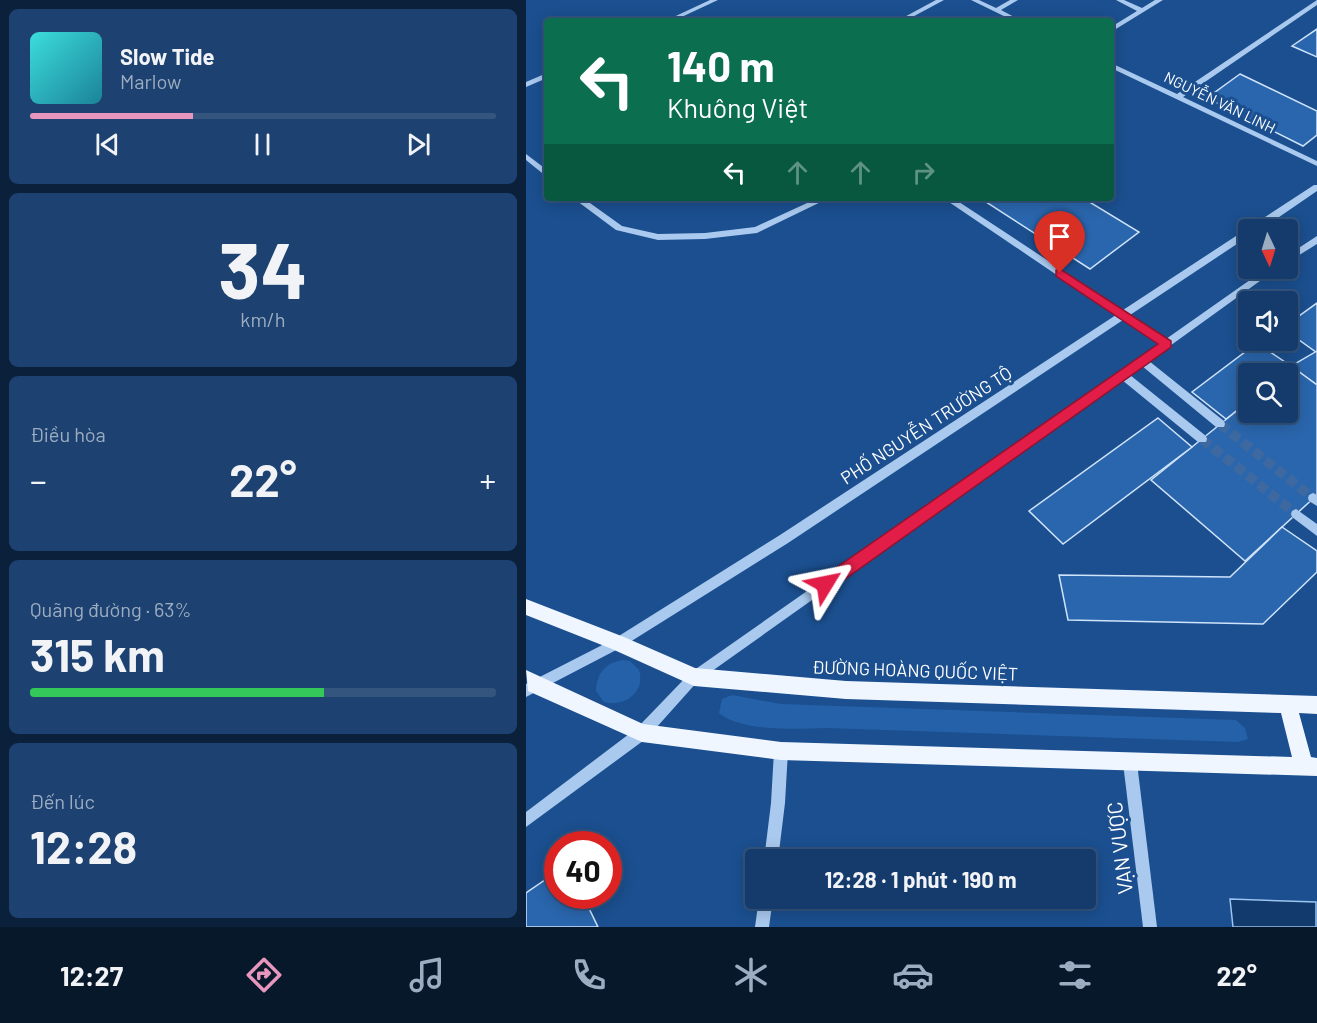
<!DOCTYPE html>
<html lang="vi">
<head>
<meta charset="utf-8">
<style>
	:root { --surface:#143b6b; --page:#1d4271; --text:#f1f3f6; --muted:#9dadc1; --line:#33557e; --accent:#e797bd }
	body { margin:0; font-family:Barlow,sans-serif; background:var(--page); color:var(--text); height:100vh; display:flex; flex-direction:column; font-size:22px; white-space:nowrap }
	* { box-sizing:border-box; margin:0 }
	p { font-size:20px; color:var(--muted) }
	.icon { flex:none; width:33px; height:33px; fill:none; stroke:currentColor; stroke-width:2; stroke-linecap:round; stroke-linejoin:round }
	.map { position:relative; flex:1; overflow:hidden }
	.sheet { display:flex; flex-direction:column; gap:9px; padding:9px; background:#0b203b; width:526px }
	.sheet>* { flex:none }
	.banner { position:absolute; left:18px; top:18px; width:570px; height:183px; border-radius:6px; box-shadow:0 3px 15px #0003,0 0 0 2px var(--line); background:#0b6e4f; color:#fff; overflow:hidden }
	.needle { width:39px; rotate:176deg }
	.controls { position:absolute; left:712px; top:219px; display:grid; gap:12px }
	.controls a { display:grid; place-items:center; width:60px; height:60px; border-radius:6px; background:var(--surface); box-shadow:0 3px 15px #0003,0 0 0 2px var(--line); font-size:30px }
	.speed { position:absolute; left:18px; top:831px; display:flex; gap:12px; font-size:30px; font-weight:700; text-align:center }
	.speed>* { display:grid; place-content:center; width:78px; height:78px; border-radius:50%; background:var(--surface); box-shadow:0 3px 15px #0003,0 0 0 2px var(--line); line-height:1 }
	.speed .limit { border:9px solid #d22; background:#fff; color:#111 }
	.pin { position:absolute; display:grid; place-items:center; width:51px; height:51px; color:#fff; margin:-62px -26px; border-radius:50% 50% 50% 0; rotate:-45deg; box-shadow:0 0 6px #0007 }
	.pin .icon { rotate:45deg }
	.me { position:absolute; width:66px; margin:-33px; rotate:55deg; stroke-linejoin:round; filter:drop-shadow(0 0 4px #0008) }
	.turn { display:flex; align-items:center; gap:21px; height:126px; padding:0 24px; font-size:27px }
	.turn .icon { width:78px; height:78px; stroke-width:2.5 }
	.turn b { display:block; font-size:42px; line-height:51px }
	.lanes { display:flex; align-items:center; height:57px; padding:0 24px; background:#0003; justify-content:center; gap:30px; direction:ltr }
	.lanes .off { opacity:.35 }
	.big { font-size:45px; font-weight:700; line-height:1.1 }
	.sheet .widget { flex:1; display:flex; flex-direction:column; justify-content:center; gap:9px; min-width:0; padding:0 21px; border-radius:9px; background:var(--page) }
	.sheet .dial { align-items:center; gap:0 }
	.dial b { font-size:78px; line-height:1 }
	.song { display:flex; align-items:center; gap:18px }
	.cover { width:72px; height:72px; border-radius:9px; background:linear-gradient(135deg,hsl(180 70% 55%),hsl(190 70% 35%)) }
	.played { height:6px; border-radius:3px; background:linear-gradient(90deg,var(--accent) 35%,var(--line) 35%) }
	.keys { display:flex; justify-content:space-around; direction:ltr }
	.heat { display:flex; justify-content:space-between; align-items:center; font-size:33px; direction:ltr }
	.charge { height:9px; border-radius:4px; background:linear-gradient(90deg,#34c759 63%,var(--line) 0) }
	.trip { position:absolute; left:219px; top:849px; width:351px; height:60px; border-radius:6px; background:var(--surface); box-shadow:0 3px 15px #0003,0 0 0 2px var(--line); font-weight:700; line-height:60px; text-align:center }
	.menu { display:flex; height:96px; justify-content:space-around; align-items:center; background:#08182b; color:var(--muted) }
	.menu .icon { width:42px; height:42px }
	.menu .active { color:var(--accent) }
	.menu b { font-size:27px; color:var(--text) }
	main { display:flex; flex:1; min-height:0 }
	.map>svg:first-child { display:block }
</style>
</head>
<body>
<main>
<section class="sheet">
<div class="widget">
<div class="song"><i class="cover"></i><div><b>Slow Tide</b><p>Marlow</p></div></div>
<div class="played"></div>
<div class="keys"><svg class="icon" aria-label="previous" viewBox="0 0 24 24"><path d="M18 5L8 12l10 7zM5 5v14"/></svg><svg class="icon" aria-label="pause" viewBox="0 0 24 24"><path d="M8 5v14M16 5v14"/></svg><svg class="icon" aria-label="next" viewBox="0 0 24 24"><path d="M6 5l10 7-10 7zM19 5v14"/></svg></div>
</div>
<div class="widget dial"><b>34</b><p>km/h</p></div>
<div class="widget"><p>Điều hòa</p>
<div class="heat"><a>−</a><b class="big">22°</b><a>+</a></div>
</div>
<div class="widget"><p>Quãng đường · 63%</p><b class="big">315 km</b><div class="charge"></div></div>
<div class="widget"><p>Đến lúc</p><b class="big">12:28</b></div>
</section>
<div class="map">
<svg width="791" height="927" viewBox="0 0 791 927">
	<rect width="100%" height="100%" fill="#1b4f8f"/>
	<!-- green -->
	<g fill="#2461a8">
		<path d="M97,660L104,661L113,670C120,691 99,708 78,702L70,691C70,674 80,662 97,660Z"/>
		<path d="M206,695L255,704L710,720L719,728L722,739L712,742L299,728C270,729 216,732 193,713L196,699Z"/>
	</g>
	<!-- water -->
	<polygon fill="#123a6d" stroke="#9cc4f0" stroke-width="1.5" points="704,899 790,902 790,927 707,927"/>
	<!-- building -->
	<g fill="#2a66ad" stroke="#cfe3fa" stroke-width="1.5">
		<polygon points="791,29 791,57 766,46"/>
		<polygon points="714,74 791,111 791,135 777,146 681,98"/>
		<polygon points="466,198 557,198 613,232 564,269 460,202"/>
		<polygon points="791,303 791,351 790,352 762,332 762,324"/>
		<polygon points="731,343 765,366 756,374 723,374 723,401 700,419 666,392"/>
		<polygon points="791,351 791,385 765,366"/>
		<polygon points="765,366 791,385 791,495 719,561 625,480 723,401 723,412 762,412 762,374 756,374"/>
		<polygon points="632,418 666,447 537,544 503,511"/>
		<polygon points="756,527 791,551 791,572 737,624 542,620 533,575 704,577"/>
		<polygon points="32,871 32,896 57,896 72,927 0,927 0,893"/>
	</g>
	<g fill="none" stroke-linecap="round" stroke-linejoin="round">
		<!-- minor-tunnel -->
		<g stroke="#3d69a0" stroke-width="10" stroke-dasharray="10 4.5" stroke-linecap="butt">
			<polyline points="694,424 787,498"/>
			<polyline points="676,439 770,514"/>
		</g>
		<!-- minor -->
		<g fill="#a9c9ee" fill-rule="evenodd">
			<polygon points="184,0 192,0 147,21 139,21"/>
			<polygon points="410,0 418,0 379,21 371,21"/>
			<polygon points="445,0 453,0 470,8 484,0 492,0 475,10 496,21 488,21"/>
			<polygon points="590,0 598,0 616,8 629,0 637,0 585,32 585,27 611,11"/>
			<polygon points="791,0 791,5 657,97 791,161 791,166 585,68 585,63 587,64 651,94"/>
			<polygon points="21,73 21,78 0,87 0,82"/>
			<polygon points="0,154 21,170 21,177 0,160"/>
			<polygon points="788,185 791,185 791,191 734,230 723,230 723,236 604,315 640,339 741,268 752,268 623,361 698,421 699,424 698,427 690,427 616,366 604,375 680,436 681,439 680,442 672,442 596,380 172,681 121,738 0,827 0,812 111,728 164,673 634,344 597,320 262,543 96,647 0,697 0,684 88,639 254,535 590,315 417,198 427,198 597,310"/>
			<polygon points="47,198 57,198 96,226 132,234 179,233 229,227 292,198 303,198 231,233 179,239 132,240 90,230"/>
			<polygon points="791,236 791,244 762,262 762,255"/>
			<polygon points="787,493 791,495 791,506 783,501 782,498 783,495"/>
			<polygon points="770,509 791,524 791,536 766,517 765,514 766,511"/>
			<polygon points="255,744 260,746 262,751 259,803 252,860 238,860 245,803 248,751 250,746"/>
			<polygon points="604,756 609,758 611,763 631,927 617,927 597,763 599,758"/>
			<polygon points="233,898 247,898 243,927 229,927"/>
		</g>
		<!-- major -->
		<polygon fill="#f0f6ff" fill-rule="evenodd" points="0,599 98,637 169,668 320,681 791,696 791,714 773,713 785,757 791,758 791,776 255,760 116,742 2,691 0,670 117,724 255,742 766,757 755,713 320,699 168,686 86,649 0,615"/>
	</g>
	<!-- route -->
	<polygon fill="#e11d48" stroke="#92132f" stroke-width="1.5" points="534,269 645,341 645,347 305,589 299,591 294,589 292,584 294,579 632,344 530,276 530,270"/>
	<g text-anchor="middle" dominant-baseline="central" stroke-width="6" stroke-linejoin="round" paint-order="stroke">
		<!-- far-street labels -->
		<g font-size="15" fill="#fff" stroke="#1b4f8f">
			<text transform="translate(694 102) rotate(26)">NGUYỄN VĂN LINH</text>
		</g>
		<!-- street labels -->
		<g font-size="18" fill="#fff" stroke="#1b4f8f">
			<text transform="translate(400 425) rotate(-33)">PHỐ NGUYỄN TRƯỜNG TỘ</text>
			<text transform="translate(389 670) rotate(2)">ĐƯỜNG HOÀNG QUỐC VIỆT</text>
		</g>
		<!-- near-street labels -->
		<g font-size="21" fill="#fff" stroke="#1b4f8f">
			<text transform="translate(593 848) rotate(-97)">VẠN VƯỢC</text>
		</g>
	</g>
</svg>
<div class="controls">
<a><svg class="needle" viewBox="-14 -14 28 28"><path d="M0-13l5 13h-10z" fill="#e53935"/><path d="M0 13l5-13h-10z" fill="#9dadc1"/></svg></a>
<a><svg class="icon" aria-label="sound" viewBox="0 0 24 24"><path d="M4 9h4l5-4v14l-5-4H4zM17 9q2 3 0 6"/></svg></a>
<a><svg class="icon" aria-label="search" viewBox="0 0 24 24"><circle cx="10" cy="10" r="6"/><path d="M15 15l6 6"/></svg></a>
</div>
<div class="speed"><div class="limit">40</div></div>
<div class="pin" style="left:534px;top:273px;background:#d93025"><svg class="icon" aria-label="arrive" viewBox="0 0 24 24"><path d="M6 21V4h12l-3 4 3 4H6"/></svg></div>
<svg class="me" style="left:299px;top:584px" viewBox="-20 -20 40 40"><path d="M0-17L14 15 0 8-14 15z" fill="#e11d48" stroke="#fff" stroke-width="4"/></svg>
<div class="trip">12:28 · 1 phút · 190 m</div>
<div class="banner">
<div class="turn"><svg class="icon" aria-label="left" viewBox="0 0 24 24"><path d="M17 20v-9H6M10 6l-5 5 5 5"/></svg><div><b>140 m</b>Khuông Việt</div></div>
<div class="lanes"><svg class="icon" aria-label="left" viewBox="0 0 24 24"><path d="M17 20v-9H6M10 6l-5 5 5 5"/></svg><svg class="icon off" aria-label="ahead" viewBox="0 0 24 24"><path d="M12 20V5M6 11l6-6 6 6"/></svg><svg class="icon off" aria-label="ahead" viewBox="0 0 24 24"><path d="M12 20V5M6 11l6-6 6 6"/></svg><svg class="icon off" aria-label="right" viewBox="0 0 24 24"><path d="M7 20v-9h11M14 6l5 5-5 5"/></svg></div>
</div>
</div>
</main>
<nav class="menu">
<b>12:27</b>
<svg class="icon active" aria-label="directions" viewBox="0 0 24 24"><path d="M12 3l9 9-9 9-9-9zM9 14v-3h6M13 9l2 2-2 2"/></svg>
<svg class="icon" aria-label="music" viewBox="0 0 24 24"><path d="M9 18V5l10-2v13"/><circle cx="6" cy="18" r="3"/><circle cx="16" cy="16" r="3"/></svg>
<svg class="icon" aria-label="phone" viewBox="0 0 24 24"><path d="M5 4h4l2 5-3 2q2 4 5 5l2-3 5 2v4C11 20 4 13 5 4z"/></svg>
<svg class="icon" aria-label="climate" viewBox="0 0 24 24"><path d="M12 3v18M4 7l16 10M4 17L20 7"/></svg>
<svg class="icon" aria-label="car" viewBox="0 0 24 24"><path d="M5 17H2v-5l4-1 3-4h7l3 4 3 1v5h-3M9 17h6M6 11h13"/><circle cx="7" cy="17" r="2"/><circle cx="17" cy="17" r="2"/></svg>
<svg class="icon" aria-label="filters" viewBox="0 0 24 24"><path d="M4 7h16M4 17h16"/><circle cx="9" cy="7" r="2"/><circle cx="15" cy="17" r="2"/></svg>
<b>22°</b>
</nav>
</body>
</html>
